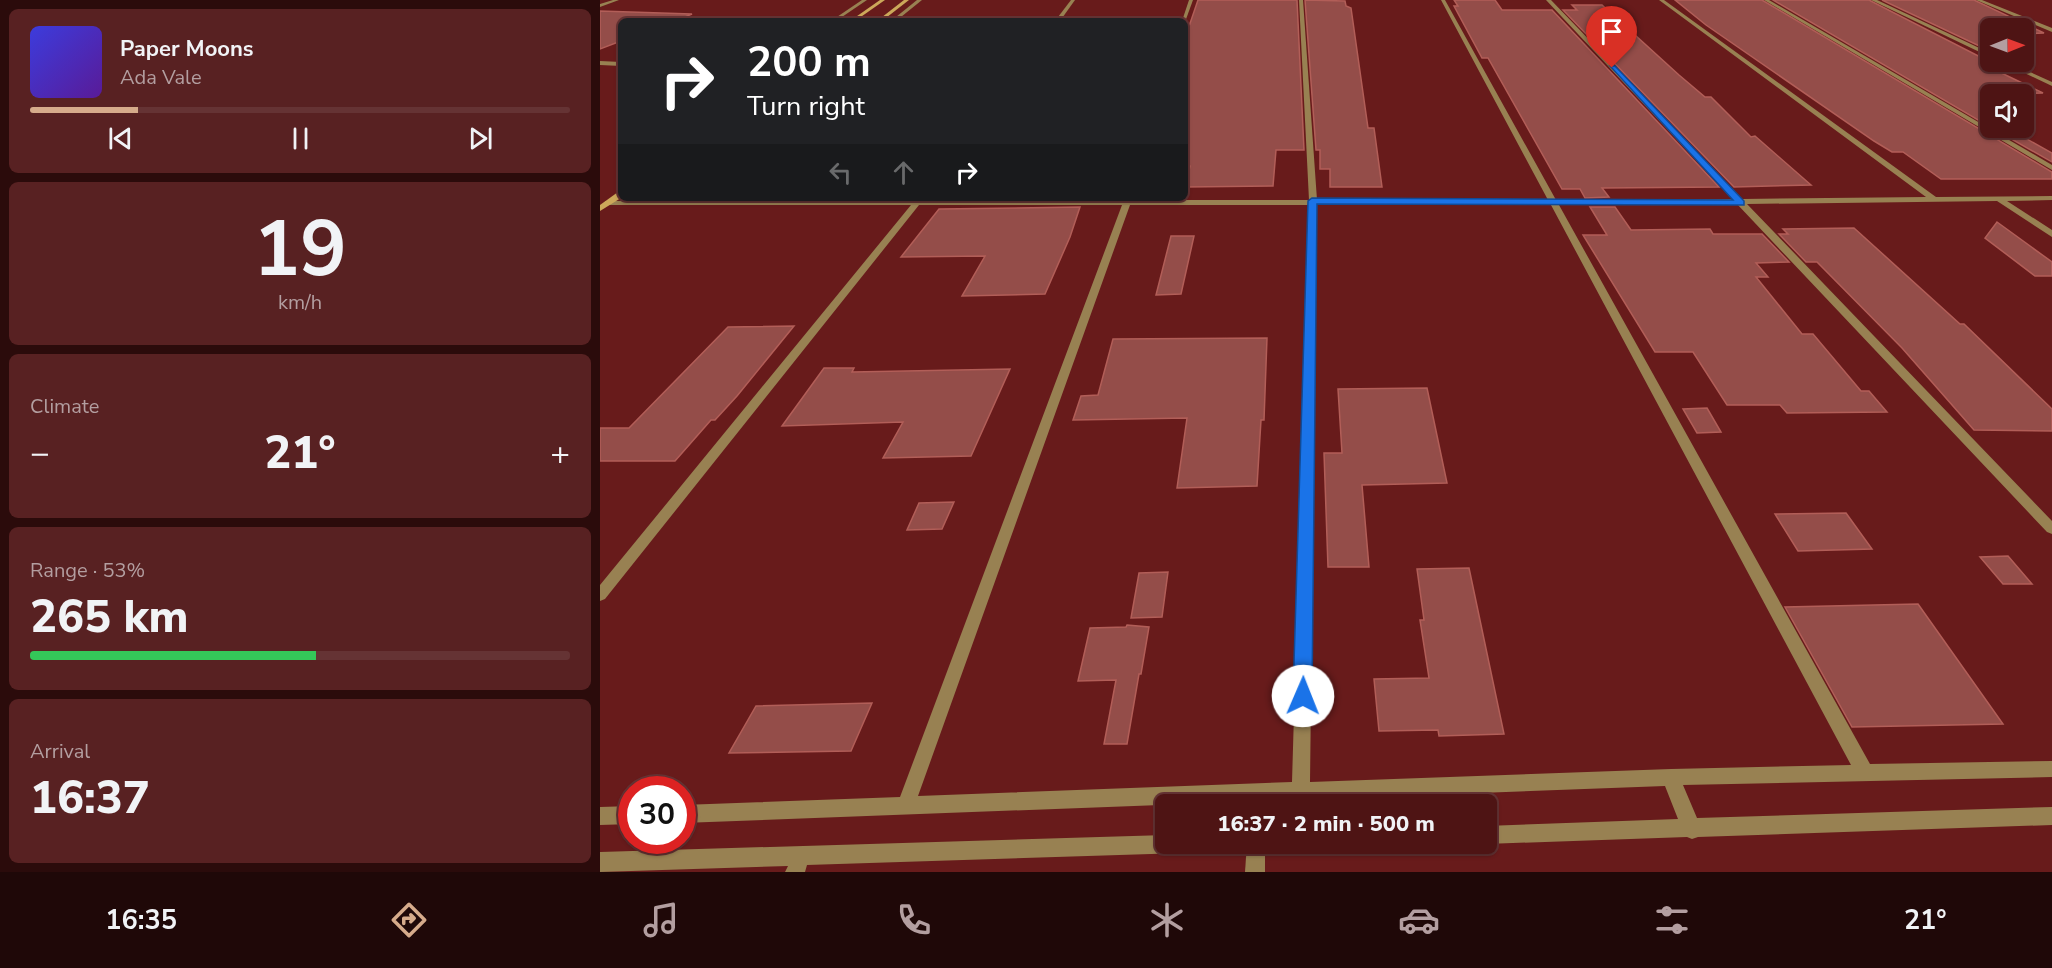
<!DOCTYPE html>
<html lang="en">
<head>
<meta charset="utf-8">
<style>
	:root { --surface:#4e1414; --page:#582122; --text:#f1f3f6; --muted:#b39ea0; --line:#653334; --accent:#d6ab8b }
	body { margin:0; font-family:"Nunito Sans",sans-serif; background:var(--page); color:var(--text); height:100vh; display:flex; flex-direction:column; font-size:22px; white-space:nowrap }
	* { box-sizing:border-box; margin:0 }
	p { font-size:20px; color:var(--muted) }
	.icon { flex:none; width:33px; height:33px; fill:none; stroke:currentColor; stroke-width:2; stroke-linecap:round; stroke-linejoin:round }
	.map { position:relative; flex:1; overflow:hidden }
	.panel { display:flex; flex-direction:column; gap:9px; padding:9px; background:#2b0b0b; width:600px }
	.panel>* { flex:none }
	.banner { position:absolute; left:18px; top:18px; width:570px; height:183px; border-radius:9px; box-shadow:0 2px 4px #0004,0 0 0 2px var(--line); background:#202124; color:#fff; overflow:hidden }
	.needle { width:39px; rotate:89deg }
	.tools { position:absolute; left:1380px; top:18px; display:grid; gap:12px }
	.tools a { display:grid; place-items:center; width:54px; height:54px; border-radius:9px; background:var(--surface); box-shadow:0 2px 4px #0004,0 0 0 2px var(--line); font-size:30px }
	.speed { position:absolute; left:18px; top:776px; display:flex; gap:12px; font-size:30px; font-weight:700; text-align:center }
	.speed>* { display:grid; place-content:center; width:78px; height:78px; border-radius:50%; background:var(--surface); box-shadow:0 2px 4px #0004,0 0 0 2px var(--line); line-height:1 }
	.speed .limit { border:9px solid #d22; background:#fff; color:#111 }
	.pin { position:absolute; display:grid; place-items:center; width:51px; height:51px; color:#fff; margin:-62px -26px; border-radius:50% 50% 50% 0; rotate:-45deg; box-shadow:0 0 6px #0007 }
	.pin .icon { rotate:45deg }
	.me { position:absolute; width:66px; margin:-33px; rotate:1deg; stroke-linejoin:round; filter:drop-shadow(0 0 4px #0008) }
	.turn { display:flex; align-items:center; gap:21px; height:126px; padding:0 30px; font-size:27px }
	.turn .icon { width:78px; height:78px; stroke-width:2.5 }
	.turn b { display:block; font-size:42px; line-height:51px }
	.lanes { display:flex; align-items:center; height:57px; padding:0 30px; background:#0003; justify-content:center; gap:30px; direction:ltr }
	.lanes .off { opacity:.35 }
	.big { font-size:45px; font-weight:800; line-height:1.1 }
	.panel .widget { flex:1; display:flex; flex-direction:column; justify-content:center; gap:9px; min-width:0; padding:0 21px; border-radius:9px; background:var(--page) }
	.panel .dial { align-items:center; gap:0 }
	.dial b { font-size:78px; line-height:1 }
	.song { display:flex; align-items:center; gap:18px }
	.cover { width:72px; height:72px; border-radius:9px; background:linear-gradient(135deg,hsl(240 70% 55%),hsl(270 70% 35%)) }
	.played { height:6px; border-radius:3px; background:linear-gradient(90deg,var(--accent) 20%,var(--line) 20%) }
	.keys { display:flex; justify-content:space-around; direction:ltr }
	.heat { display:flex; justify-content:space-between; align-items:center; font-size:33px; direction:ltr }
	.charge { height:9px; border-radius:4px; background:linear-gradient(90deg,#34c759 53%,var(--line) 0) }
	.trip { position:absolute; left:555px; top:794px; width:342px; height:60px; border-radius:9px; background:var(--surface); box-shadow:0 2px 4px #0004,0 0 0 2px var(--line); font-weight:800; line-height:60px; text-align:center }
	.menu { display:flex; height:96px; justify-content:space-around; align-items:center; background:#1f0808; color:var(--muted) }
	.menu .icon { width:42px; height:42px }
	.menu .current { color:var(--accent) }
	.menu b { font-size:27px; color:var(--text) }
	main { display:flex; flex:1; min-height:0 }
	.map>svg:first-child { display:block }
</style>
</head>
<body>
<main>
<section class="panel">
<div class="widget">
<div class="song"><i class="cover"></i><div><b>Paper Moons</b><p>Ada Vale</p></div></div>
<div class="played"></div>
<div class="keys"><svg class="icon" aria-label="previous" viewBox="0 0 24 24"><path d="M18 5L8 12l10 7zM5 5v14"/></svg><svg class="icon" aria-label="pause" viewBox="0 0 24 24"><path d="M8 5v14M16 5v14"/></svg><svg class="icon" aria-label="next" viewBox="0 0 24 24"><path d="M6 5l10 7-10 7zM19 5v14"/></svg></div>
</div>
<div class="widget dial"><b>19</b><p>km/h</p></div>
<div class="widget"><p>Climate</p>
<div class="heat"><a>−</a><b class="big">21°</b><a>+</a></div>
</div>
<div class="widget"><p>Range · 53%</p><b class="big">265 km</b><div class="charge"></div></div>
<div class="widget"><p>Arrival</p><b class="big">16:37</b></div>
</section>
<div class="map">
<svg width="1452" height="872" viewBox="0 0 1452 872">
	<rect width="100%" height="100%" fill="#681b1b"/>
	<!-- building -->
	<g fill="#944d49" stroke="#b25e58" stroke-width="1.5">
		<polygon points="598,0 697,0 704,150 676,150 673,186 585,187 590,166 585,165 585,38"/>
		<polygon points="705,0 745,1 746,6 751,8 768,128 774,128 782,187 730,187 730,169 720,169 720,150 716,150"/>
		<polygon points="854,0 895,0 902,10 952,10 1119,187 1002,188 1009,197 985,198 980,189 962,189 888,58 882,58 854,6 858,6"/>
		<polygon points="1075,0 1162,0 1452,172 1452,179 1341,179 1303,152 1292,152 1274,141 1106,25"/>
		<polygon points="1173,0 1269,0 1390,62 1399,62 1407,68 1391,68 1443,93 1390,94 1390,127"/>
		<polygon points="1282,0 1374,0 1444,33 1424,34 1424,28 1390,28 1390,51"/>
		<polygon points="972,5 1002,5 1079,75 1105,97 1111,97 1151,137 1155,136 1211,185 1134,187 963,10 977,10"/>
		<polygon points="0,11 92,14 75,21 21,21 21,41 0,49"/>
		<polygon points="1392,128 1407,128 1452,153 1452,162"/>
		<polygon points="480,207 470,237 445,294 362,296 385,256 301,257 339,209"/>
		<polygon points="990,207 1015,207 1031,230 1110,229 1113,234 1162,234 1189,262 1156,263 1168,277 1156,277 1202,334 1213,334 1261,391 1269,391 1287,412 1187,413 1180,405 1127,405 1093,352 1055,352 983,235 1007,235"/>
		<polygon points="1397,222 1452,262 1452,276 1435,276 1385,238"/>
		<polygon points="1254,228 1360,324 1364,324 1452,409 1452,431 1374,430 1302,348 1217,262 1206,262 1179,234 1188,234 1183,229"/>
		<polygon points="571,236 594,236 581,294 556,295"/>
		<polygon points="194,326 137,396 115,420 111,420 75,461 0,461 0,428 29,428 128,327"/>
		<polygon points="667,338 664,420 661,420 657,486 577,488 587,418 473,420 481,396 498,395 513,339"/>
		<polygon points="224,368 254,368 252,372 410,369 371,456 283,458 303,422 182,426"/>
		<polygon points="827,388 847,483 762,485 769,567 728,567 724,453 742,453 738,389"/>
		<polygon points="1107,408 1121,432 1097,433 1083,409"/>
		<polygon points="354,502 342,529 307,530 319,503"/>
		<polygon points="1246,513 1272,549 1198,551 1175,514"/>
		<polygon points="1408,556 1432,584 1403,584 1380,557"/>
		<polygon points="869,568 904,734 839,736 838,730 779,731 774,679 829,678 820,620 824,620 817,569"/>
		<polygon points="568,572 562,617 531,618 539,573"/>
		<polygon points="1318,604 1403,724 1252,727 1185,607"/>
		<polygon points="527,625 549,627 541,674 539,674 527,744 504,744 516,680 478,681 490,628 526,627"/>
		<polygon points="272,703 251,751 129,753 156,706"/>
	</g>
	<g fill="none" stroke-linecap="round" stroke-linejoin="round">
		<!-- street -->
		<g fill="#988152" fill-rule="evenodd">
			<polygon points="13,0 19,0 0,7 0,4"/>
			<polygon points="262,0 267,0 236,21 231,21"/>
			<polygon points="317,0 322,0 296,21 291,21"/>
			<polygon points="471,0 475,0 460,21 455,21"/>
			<polygon points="589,0 593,0 585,22 582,21"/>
			<path d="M699,0H703L717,200H948L841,0H845L956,200L1133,199L946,0H951L1142,199L1326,197L1059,0H1064L1336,197L1452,196V200L1407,201L1452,230V237L1397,201L1147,204L1452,521V534L1447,532L1137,204L959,205L1270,764L1452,761V777L1083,785L1097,818L1452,807V825L1098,837L1092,839L1087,837L886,844L883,843H886V826L1078,819L1065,786L82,823V805L300,797L522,205H319L5,599L0,601V585L311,205H5V201L315,200L317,198H323V200H524L525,198H533L532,200H709ZM530,205H709L692,782L318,796ZM717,205H951L1251,765L1071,769L710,782Z"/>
			<polygon points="1164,0 1169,0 1452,165 1452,170"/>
			<polygon points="1271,0 1277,0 1390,53 1390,57"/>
			<polygon points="1376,0 1382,0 1452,28 1452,32"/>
			<polygon points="0,61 21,62 21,66 0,65"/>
			<polygon points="1401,62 1408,62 1452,82 1452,86"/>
			<polygon points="32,806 32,824 0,825 0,807"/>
			<polygon points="566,835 566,843 624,843 622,850 615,852 207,865 205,872 185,872 188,866 0,872 0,852"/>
			<polygon points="647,843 665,843 665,872 645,872"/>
		</g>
		<!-- secondary -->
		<g fill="#cca85a" fill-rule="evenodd">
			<polygon points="280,0 285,0 255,21 250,21"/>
			<polygon points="304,0 309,0 282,21 277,21"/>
			<polygon points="18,192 21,192 21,198 0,211 0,205"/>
		</g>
	</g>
	<!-- route -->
	<polygon fill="#1a73e8" stroke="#114b97" stroke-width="1.5" points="1010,66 1015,66 1144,201 1144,205 717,204 712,696 709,702 703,705 696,702 693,696 708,201 712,198 1133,200"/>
</svg>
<div class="tools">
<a><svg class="needle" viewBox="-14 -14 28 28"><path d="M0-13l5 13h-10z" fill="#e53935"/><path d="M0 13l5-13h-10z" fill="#b39ea0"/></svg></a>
<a><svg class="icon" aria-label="sound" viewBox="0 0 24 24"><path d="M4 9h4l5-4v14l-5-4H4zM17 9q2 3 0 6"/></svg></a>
</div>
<div class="speed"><div class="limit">30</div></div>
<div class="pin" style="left:1012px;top:68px;background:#d93025"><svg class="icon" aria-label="arrive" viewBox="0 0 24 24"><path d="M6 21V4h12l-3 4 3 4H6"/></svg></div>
<svg class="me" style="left:703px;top:696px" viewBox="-20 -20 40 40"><circle r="19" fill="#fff"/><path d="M0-13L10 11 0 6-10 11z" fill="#1a73e8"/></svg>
<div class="trip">16:37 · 2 min · 500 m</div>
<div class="banner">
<div class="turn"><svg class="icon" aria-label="right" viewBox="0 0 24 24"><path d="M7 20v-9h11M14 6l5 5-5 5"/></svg><div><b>200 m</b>Turn right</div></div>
<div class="lanes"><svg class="icon off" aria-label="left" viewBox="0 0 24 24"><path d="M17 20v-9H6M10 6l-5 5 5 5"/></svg><svg class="icon off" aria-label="ahead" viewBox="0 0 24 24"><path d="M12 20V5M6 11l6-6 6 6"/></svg><svg class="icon" aria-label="right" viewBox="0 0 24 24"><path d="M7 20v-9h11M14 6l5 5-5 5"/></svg></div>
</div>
</div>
</main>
<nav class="menu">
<b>16:35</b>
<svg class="icon current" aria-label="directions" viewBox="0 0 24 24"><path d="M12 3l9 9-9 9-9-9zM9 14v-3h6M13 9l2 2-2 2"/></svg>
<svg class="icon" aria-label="music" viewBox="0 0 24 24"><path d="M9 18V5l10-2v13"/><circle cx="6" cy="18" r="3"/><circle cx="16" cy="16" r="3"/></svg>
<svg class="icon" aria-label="phone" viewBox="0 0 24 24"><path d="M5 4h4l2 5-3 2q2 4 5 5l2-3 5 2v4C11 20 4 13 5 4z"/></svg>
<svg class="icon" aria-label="climate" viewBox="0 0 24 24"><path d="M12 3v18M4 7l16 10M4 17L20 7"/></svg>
<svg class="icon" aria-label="car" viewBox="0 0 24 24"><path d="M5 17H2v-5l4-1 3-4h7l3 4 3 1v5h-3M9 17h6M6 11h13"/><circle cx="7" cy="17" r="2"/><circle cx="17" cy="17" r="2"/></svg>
<svg class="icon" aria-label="filters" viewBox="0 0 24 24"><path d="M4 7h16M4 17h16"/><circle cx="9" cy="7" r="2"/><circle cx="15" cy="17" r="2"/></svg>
<b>21°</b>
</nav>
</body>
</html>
